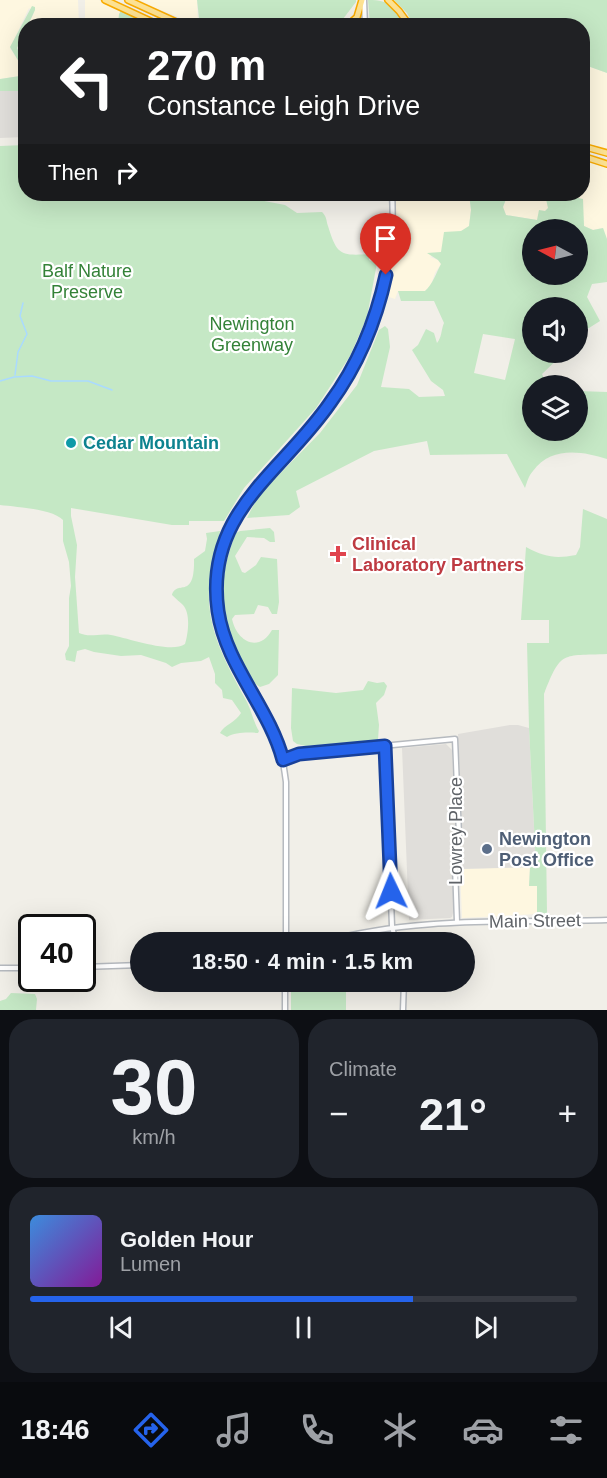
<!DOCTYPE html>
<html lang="en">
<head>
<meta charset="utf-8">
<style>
	:root { --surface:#171b24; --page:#20242c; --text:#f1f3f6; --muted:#9ea1a6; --line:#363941; --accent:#2563eb }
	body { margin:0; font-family:Helvetica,sans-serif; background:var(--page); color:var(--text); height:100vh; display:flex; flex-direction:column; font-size:22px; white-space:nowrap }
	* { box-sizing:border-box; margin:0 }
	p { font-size:20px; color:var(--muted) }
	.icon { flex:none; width:33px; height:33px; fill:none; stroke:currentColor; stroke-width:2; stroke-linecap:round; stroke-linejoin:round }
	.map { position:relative; height:1010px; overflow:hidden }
	.sheet { display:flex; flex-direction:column; gap:9px; padding:9px; background:#0d0f14; flex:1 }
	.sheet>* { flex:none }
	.top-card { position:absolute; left:18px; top:18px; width:572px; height:183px; border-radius:24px; box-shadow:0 6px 24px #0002; background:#202124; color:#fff; overflow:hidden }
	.needle { width:39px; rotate:277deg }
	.controls { position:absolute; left:522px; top:219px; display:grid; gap:12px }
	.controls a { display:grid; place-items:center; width:66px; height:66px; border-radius:50%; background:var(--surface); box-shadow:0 6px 24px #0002; font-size:30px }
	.speed { position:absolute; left:18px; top:914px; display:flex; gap:12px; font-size:30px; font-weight:700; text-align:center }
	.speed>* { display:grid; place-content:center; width:78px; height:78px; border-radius:50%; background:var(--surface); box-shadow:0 6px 24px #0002; line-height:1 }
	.speed .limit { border:3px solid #111; border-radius:9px; background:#fff; color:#111 }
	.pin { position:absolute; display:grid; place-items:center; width:51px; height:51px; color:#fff; margin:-62px -26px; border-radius:50% 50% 50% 0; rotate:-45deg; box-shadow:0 0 6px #0007 }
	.pin .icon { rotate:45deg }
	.me { position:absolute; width:66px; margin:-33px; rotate:358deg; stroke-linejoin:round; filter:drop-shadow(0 0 4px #0008) }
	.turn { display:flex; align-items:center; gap:21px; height:126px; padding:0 30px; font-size:27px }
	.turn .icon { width:78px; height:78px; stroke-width:2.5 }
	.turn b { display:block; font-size:42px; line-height:51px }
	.then { display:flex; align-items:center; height:57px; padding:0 30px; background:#0003; gap:12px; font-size:22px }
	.big { font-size:45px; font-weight:700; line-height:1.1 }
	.sheet .card { flex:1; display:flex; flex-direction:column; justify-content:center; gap:9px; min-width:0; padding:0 21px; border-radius:24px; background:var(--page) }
	.sheet .dial { align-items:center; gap:0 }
	.dial b { font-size:78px; line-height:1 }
	.song { display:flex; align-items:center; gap:18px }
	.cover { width:72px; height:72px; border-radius:9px; background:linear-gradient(135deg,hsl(210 70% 55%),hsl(290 70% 35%)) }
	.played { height:6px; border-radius:3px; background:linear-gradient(90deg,var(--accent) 70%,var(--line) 70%) }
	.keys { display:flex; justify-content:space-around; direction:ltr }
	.heat { display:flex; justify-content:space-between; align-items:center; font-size:33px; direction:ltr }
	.sheet .tiles { flex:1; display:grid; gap:9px; grid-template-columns:1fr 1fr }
	.card:last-child { grid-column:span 2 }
	.trip { position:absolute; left:130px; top:932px; width:345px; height:60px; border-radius:30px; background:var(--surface); box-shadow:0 6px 24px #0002; font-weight:700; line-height:60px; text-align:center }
	.tab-bar { display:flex; height:96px; justify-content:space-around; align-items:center; background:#090b0e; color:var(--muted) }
	.tab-bar .icon { width:42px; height:42px }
	.tab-bar .current { color:var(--accent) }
	.tab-bar b { font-size:27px; color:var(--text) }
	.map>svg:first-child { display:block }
</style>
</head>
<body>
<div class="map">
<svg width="607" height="1010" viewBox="0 0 607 1010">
	<rect width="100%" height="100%" fill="#f1efe8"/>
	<!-- commercial -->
	<g fill="#fef7e0">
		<polygon points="0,0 78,0 79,25 28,25 34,13 29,8 10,48 19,62 20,76 0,79"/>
		<polygon points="85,0 99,0 121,11 119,14 118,25 85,26"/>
		<polygon points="139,0 197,0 198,25 153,7"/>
		<polygon points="582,64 607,73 607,150 582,143"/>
		<polygon points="582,160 607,168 607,239 603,228 593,230 584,226 582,199 559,194 582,194"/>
		<polygon points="212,194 290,194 290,202 248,200"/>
		<polygon points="396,194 469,194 471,210 469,226 444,244 441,252 430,257 438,260 441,264 435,273 431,285 425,291 398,291 395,299 386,296 395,248"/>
		<polygon points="508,194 549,194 547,196 548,208 537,220 506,215 503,207"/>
		<polygon points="530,867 529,885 537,886 537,914 462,918 460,869"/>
	</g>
	<!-- industrial -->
	<g fill="#e0deda">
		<polygon points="25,89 25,137 0,138 0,91"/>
		<polygon points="510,725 518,725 529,728 536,867 460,869 463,843 458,734"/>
		<polygon points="446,744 452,750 456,844 452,862 454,909 452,917 450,918 409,920 402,748"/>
	</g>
	<!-- green -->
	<g fill="#c5e8c5" fill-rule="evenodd">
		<polygon points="197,0 356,0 356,2 343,19 324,25 218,25 199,18"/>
		<path d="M368,0C392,0 393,7 407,25H370Z"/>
		<polygon points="394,0 607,0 607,73 582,64 582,26 413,25 407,13"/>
		<polygon points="32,6 35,7 35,10 28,25 26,26 25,31 17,48 19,53 25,57 25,89 18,91 0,91 0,79 20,76 19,62 10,47"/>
		<polygon points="121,11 153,25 118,25 119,14"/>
		<path d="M25,145L26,194L234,195L285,205L297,213L322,212C327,217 326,220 328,226C337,255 340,256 370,254L369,260L377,263L367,317L350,356L316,408L244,488L224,521H189V525H172L71,508V516L77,545L75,577L79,633C90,638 99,633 111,635C128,638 171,654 185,644C188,634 191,614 183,605C180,602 176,599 172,595C177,579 195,601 194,559L205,551L207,539L206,533L220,531C218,550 209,570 209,590C207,631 228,667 247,702C252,712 253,721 259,731L258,733C249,732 235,732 227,737L220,733C224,725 236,722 241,713L232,700L223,698L222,690L215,683V674L209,657L201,661L181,663L172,667L166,663L141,655L121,656L94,652L85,649L77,651L75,662L66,660L65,654L69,646V598L71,586L69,562L63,541V520C53,509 16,507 0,505V146Z"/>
		<path d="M469,194H508L503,207L506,215L537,220L539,210L545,211L548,208L546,199L549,194H559L583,199L584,226L593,230L603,228L607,239V282L592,284L587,297L600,321L589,328L578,329V308H532V352L564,353L542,374L547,385L532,386V430H578V391L607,392V459C582,451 551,446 533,471C529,475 527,482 525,488L507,454L430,455L427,441L374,451L296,491L300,507L289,515L247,518L258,496L320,433L357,385L379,330L385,326L388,329L390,347L381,387L409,389L419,397L445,396L443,390L431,381L412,350L418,345L426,329L434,333L437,343C442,337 441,330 444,323L434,301H401L398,291H425C433,284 436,273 441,264L438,260L427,253L441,252L444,232L461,231L469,226L471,210ZM532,230H578V274H532ZM483,334L515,339L505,380L474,373Z"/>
		<path d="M583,509L607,519V654C562,656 561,650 544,694L547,913L537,914V886H529L530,867L536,866L529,728L527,643H549V620H521L526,547C545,557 555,559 576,555L580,547Z"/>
		<path d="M270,528L274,532L275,542H270L264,538L247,537L235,556L242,572L245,573L256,565L261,557L277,559L279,602L277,614H272L268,607L258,605L254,614L235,615L232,619C237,642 259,653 272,630H279L278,675L269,684L260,687L254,683C249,671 241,662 236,650C217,612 220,571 236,533L240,531Z"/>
		<polygon points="368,681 377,683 384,682 387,686 384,695 376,703 379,725 378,740 306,746 297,744 293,741 291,728 292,688 336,693 363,690"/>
		<rect x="291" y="981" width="55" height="29"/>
		<polygon points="11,993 35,994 37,999 36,1010 0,1010 0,1001 6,999"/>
	</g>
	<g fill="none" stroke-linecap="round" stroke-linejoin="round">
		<!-- stream -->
		<g stroke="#aadaff" stroke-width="1.5">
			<polyline points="15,375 18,352 27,334 20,316 23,303"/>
			<polyline points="0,381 14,377 32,376 51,381 88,381 112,390"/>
		</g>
		<!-- secondary casing -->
		<g stroke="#b6babf" stroke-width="7">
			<g id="secondary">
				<polyline points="364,0 365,26"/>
				<polyline points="385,746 392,926 394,935 400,942"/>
				<polyline points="283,760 299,754 455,739 459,835 455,866 457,922"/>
				<path d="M286,942V782C284,767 282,752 277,738C253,681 212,646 217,579C223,506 277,470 320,418C370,355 397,273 392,194"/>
				<path d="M322,942C416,916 510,923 607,920"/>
				<polyline points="82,967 141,965"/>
				<polyline points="0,968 32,968"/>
				<polyline points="285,1010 285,981"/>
				<polyline points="403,1010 404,981"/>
			</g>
		</g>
		<!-- highway casing -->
		<g stroke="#f9ab00" stroke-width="8">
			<g id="highway">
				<polyline points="105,0 161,26"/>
				<polyline points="128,0 185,26"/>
				<polyline points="388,0 399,11 410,26"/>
				<polyline points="347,26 357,17 362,0"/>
				<polyline points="582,146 607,153"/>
				<polyline points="582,156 607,164"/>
			</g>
		</g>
		<!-- secondary -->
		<use href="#secondary" stroke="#fff" stroke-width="4"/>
		<!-- highway -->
		<use href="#highway" stroke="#fde293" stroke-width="5"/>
	</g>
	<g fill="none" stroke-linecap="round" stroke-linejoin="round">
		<!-- route casing -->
		<g stroke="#184099" stroke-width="15">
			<path id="route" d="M386,275C376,321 358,365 330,403C282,473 204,512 218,611C226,666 269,707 283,760L299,754L385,746L391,891"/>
		</g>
		<!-- route -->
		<use href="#route" stroke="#2563eb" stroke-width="10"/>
	</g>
	<!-- markers -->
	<circle fill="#0f9aa8" stroke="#fff" stroke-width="2" cx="71" cy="443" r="6"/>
	<path fill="#e0444e" stroke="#fff" stroke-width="2" d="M335 545h6v6h6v6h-6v6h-6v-6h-6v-6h6z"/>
	<circle fill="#5c6f8a" stroke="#fff" stroke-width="2" cx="487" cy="849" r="6"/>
	<g text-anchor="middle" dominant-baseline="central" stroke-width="4.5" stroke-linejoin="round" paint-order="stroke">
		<!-- park labels -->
		<g font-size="18" fill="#348238" stroke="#fff">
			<text x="87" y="271">Balf Nature<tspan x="87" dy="21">Preserve</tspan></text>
			<text x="252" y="324">Newington<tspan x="252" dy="21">Greenway</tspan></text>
		</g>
		<!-- culture labels -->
		<g font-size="18" font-weight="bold" fill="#0d838f" stroke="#fff" text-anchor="start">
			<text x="83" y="443">Cedar Mountain</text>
		</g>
		<!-- health labels -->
		<g font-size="18" font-weight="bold" fill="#be3a42" stroke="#fff" text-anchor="start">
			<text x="352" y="544">Clinical<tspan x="352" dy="21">Laboratory Partners</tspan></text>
		</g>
		<!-- street labels -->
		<g font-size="18" fill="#5f6368" stroke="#fff">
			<text transform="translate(456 831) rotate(-90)">Lowrey Place</text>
			<text transform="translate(535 921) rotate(-1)">Main Street</text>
		</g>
		<!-- service labels -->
		<g font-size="18" font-weight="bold" fill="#4e5e75" stroke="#fff" text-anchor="start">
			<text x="499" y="839">Newington<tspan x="499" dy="21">Post Office</tspan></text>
		</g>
	</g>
</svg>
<div class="controls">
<a><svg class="needle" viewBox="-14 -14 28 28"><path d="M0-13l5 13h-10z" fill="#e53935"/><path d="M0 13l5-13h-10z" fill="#9ea1a6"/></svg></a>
<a><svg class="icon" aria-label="sound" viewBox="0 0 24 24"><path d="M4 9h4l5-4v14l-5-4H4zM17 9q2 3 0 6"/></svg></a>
<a><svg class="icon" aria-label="layers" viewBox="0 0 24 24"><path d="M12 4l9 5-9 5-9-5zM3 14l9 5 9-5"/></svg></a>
</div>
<div class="speed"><div class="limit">40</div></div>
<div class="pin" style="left:386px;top:275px;background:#d93025"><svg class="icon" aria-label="arrive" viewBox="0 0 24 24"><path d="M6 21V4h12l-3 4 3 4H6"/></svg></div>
<svg class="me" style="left:391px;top:891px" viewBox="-20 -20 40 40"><path d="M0-17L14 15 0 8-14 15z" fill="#2563eb" stroke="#fff" stroke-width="4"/></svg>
<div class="trip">18:50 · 4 min · 1.5 km</div>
<div class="top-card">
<div class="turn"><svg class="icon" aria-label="left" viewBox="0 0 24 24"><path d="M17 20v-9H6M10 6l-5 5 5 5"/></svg><div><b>270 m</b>Constance Leigh Drive</div></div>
<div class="then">Then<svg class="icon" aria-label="right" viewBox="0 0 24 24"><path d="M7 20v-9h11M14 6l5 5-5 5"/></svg></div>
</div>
</div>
<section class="sheet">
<div class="tiles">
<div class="card dial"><b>30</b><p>km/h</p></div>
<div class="card"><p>Climate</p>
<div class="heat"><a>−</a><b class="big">21°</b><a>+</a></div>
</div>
<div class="card">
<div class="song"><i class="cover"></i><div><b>Golden Hour</b><p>Lumen</p></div></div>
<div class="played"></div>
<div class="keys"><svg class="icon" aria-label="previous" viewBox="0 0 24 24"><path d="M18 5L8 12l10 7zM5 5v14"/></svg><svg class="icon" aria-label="pause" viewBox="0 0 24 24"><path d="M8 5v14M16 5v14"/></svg><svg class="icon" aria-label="next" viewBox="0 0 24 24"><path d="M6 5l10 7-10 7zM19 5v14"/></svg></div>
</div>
</div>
</section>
<nav class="tab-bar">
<b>18:46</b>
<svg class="icon current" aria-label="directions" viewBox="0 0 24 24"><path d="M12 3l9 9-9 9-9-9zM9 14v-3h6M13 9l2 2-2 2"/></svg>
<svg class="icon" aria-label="music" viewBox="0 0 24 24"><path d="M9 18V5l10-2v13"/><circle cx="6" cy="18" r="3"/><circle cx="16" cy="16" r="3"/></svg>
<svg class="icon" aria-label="phone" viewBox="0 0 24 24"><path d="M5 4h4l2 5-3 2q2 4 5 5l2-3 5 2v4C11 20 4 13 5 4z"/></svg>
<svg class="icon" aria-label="climate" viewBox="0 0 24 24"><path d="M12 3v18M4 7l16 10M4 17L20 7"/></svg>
<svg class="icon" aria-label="car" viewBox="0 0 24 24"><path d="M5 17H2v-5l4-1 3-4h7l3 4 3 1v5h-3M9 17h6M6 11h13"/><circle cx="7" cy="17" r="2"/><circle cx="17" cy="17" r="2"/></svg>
<svg class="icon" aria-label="filters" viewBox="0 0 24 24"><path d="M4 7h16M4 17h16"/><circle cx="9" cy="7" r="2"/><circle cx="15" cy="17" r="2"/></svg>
</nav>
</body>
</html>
